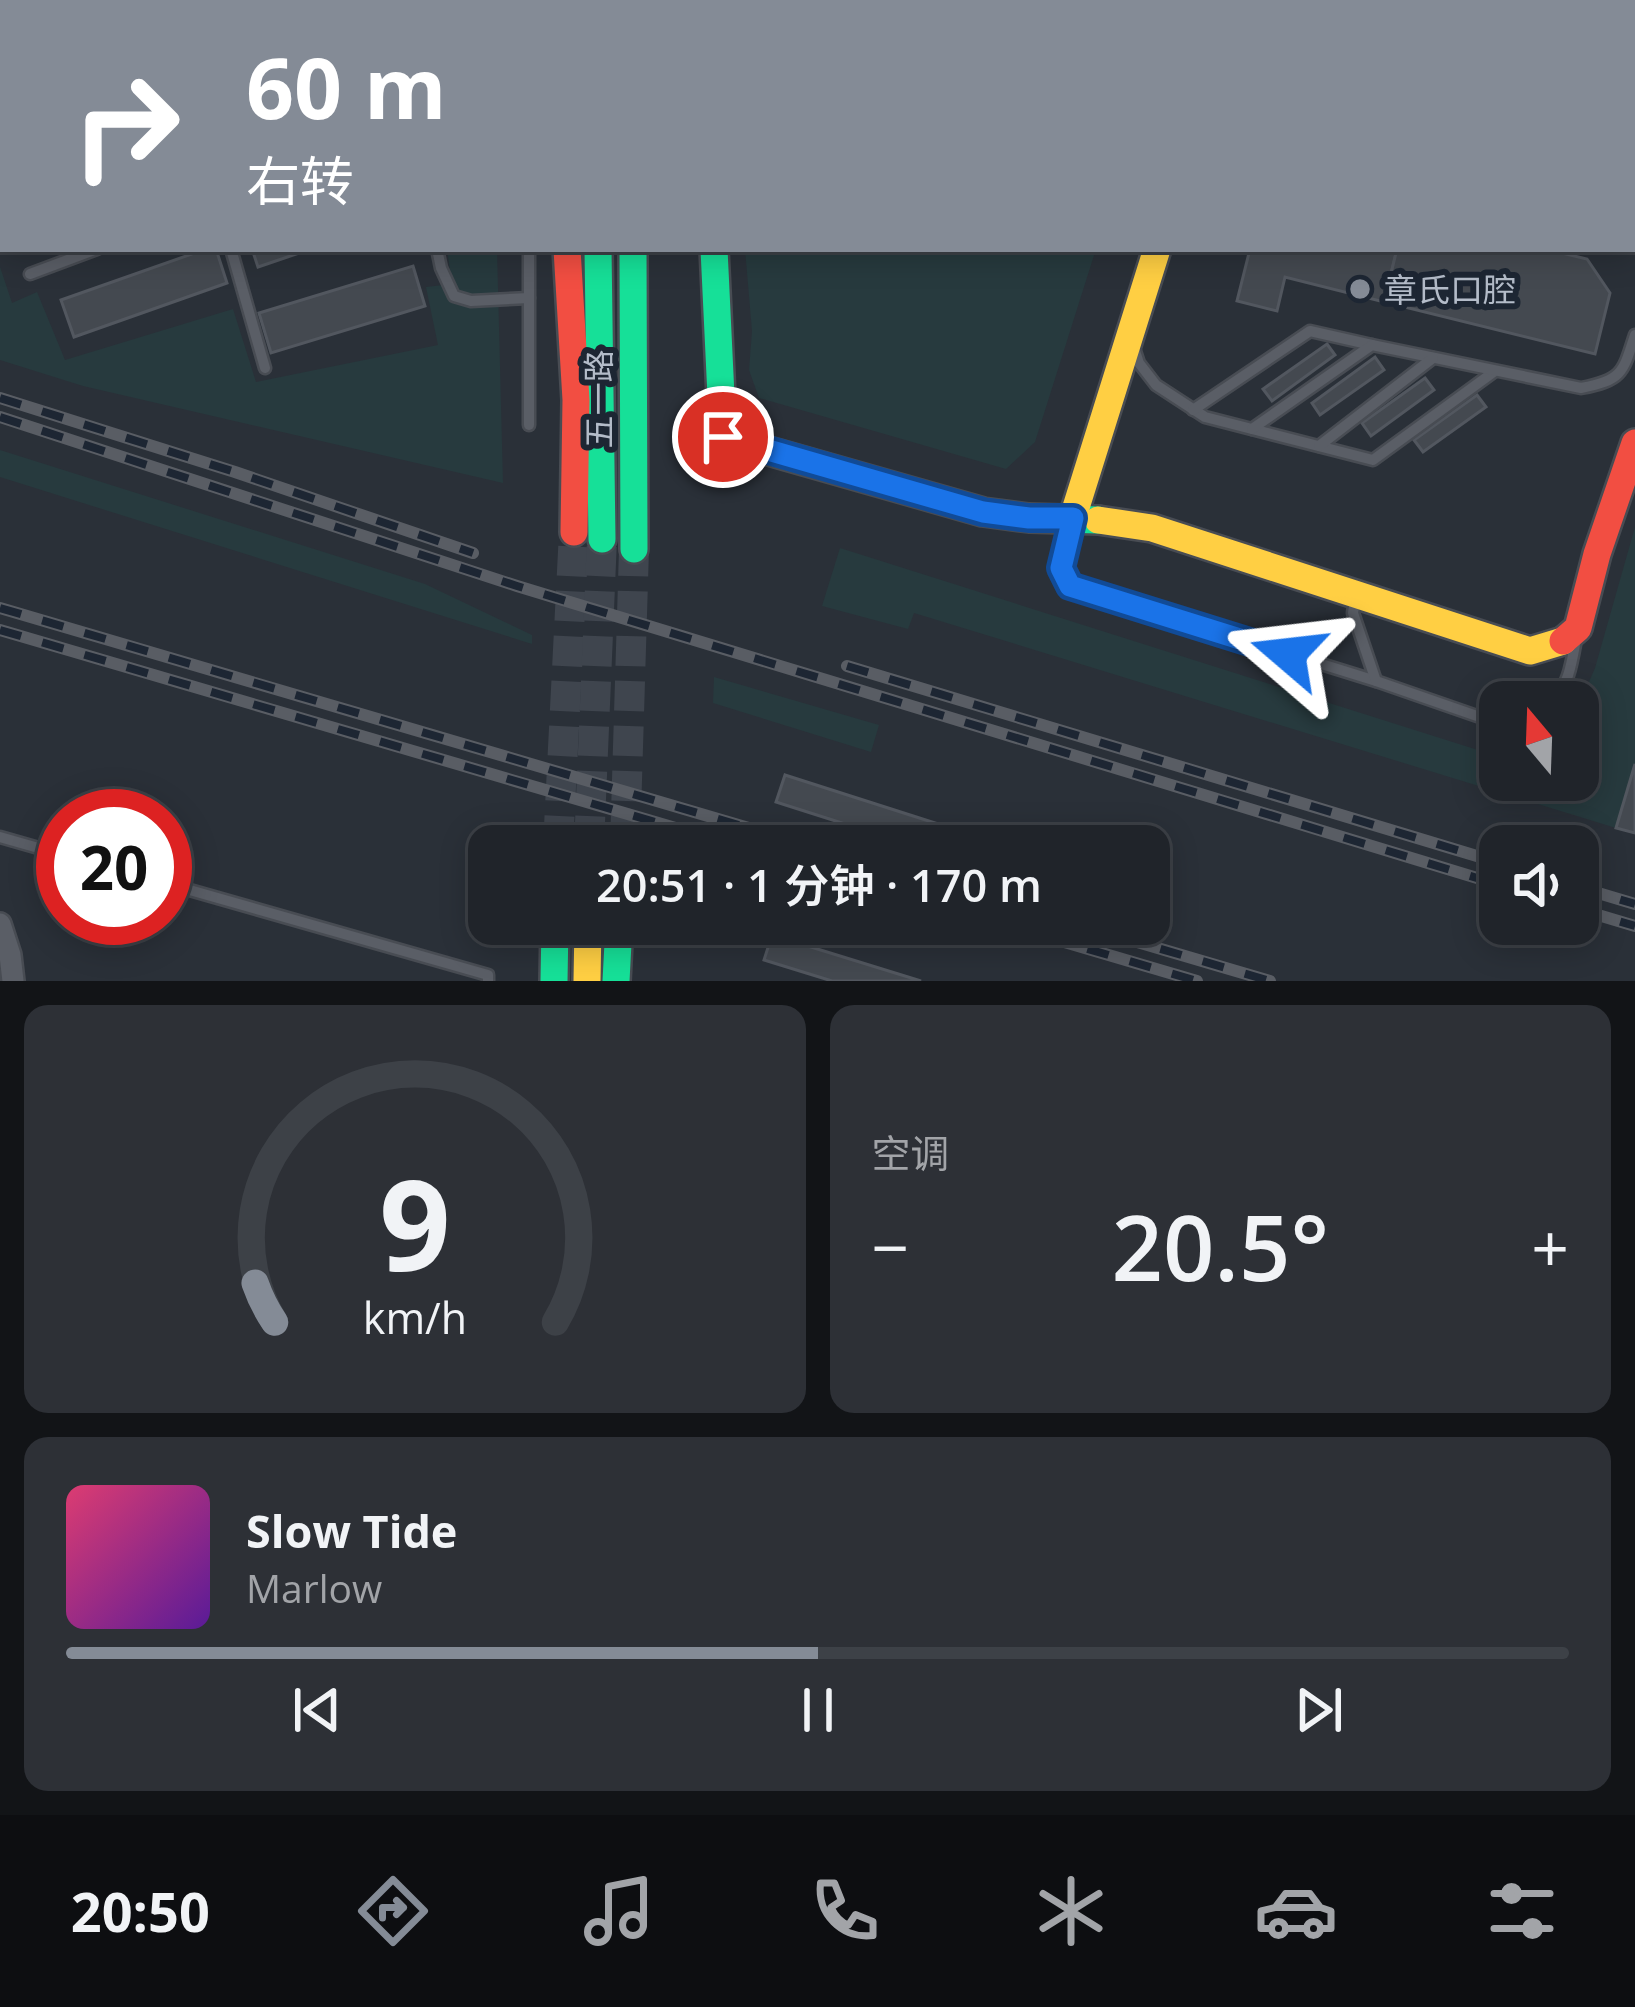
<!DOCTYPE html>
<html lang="zh">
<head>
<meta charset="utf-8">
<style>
	:root { --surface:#20242a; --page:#2d3036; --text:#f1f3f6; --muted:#a2a4a8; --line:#3d4147; --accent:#848b96 }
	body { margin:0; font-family:"Open Sans","Noto Sans SC",sans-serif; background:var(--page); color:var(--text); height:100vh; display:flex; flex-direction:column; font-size:45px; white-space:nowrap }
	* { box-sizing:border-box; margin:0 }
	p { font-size:39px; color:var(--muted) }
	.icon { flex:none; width:66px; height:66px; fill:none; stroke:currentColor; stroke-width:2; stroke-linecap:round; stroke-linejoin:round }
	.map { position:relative; height:981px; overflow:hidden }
	.side { display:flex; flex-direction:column; gap:24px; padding:24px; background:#121417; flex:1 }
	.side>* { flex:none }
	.top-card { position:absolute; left:0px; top:0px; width:1635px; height:252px; box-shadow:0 6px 30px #0003,0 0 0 3px var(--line); background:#848b96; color:#fff; overflow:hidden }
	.needle { width:78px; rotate:341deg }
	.controls { position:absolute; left:1479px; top:681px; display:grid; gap:24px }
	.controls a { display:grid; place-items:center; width:120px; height:120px; border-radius:24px; background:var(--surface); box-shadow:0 6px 30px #0003,0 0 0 3px var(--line); font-size:60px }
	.speed { position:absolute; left:36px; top:789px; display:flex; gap:24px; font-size:60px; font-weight:700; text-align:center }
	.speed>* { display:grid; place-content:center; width:156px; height:156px; border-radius:50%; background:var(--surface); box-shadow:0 6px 30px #0003,0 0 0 3px var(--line); line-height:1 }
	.speed .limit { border:18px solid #d22; background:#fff; color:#111 }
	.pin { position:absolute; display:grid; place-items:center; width:102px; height:102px; color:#fff; margin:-51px; border:6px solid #fff; border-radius:50%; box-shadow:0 3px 12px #0007 }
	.me { position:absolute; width:132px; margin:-66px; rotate:287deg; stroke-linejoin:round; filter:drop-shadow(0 0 9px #0008) }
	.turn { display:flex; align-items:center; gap:42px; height:252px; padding:0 48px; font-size:54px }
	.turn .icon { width:156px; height:156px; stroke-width:2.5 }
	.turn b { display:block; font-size:84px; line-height:102px }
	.big { font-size:90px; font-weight:600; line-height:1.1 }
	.side .card { flex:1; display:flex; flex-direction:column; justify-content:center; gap:18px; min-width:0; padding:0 42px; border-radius:24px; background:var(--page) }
	.side .dial { align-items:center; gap:0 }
	.dial svg { height:312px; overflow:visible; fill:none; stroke:var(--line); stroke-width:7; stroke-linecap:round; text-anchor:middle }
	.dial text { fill:var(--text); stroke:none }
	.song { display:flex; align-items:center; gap:36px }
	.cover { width:144px; height:144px; border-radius:18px; background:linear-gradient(135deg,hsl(340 70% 55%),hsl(270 70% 35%)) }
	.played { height:12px; border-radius:6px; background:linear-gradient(90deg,var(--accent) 50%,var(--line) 50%) }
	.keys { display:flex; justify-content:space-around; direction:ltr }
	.heat { display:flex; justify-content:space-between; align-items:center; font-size:66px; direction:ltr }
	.side .tiles { flex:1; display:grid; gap:24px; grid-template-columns:1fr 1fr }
	.card:last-child { grid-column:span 2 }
	.trip { position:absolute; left:468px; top:825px; width:702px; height:120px; border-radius:24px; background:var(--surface); box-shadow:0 6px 30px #0003,0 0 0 3px var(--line); font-weight:600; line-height:120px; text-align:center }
	.tabs { display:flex; height:192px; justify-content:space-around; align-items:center; background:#0d0e11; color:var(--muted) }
	.tabs .icon { width:84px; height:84px }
	.tabs .active { color:var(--accent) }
	.tabs b { font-size:54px; color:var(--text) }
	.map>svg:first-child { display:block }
</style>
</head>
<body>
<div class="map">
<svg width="1635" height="981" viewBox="0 0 1635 981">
	<rect width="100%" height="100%" fill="#2a3038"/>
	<!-- green -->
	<g fill="#273a3e">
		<polygon points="447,249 497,249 503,483 83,386 0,360 0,267 12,303 37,292 65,360 233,309 256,382 438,345 426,287 452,284"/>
		<polygon points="745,249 1096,249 1035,442 1006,469 759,398 749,370 752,331"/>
		<polygon points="0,450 425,584 532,635 532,644 0,477"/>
		<polygon points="1635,527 1635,764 1616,828 914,613 908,629 822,606 840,548 1500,757 1500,780 1578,780 1578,707 1595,668"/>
		<polygon points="714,677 879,725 871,752 713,703"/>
	</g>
	<!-- building -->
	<g fill="#444950" stroke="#52575f" stroke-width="3">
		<polygon points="225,0 351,0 352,3 226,3"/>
		<polygon points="206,249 216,249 227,283 74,337 61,300"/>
		<polygon points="252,249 311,249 258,267"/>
		<polygon points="1250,249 1397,249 1384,302 1285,277 1277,311 1237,301"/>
		<polygon points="1397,249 1545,249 1587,259 1610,293 1595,354 1384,302"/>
		<polygon points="413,266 425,306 271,353 259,313"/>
		<polygon points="1327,344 1335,355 1272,401 1263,389"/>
		<polygon points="1375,357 1384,370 1320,415 1312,403"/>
		<polygon points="1425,378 1434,390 1371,436 1362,423"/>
		<polygon points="1477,395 1486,407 1423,452 1414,440"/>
		<polygon points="1635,764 1635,833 1616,828"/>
		<polygon points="785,775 1007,846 914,846 776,802"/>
		<polygon points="772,935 921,981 832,981 764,960"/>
	</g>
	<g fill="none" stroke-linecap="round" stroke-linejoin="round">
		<!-- secondary-tunnel -->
		<g stroke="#3f454e" stroke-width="30" stroke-dasharray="30 15" stroke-linecap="butt">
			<polyline points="558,846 574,532"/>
			<polyline points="589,846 602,539"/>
			<polyline points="625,846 634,549"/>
		</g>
		<!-- lane casing -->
		<g stroke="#484c53" stroke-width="15">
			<g id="lane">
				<polyline points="392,0 393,3"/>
				<polyline points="495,0 496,3"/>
				<polyline points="14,3 24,0"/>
				<polyline points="0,7 3,6"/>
				<polyline points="0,164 3,163"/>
				<polyline points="231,249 265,368"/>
				<polyline points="437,249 441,268 454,296 471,301 529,298"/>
				<polyline points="30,274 97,249"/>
				<polyline points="1135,351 1139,363 1156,385 1205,417 1373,460 1495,371"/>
				<polyline points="1193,410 1310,331 1372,345"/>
				<polyline points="529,425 529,249"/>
				<path d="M1252,429L1372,345L1581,388C1622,380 1623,373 1635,335"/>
				<polyline points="1319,446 1433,358"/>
				<polyline points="1072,521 1061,568 1070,586 1376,681"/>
				<polyline points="1355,600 1353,613 1376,681 1500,724"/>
				<path d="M1552,702C1569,686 1572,661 1576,639"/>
				<polyline points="0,837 63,855"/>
				<polyline points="165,883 488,975 488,981"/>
			</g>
		</g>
		<!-- street casing -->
		<g stroke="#484c53" stroke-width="26">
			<polyline id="street" points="0,924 10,955 13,981"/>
		</g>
		<!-- fast casing -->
		<g stroke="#484c53" stroke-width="32">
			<g id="fast">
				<polyline points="598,249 602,539"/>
				<polyline points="633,249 634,549"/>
				<polyline points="714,249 723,438 983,512 1029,518 1098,520"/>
				<polyline points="554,981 555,924"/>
				<polyline points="616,981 619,924"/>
			</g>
		</g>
		<!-- slow casing -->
		<g stroke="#484c53" stroke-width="32">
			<g id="slow">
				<polyline points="534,0 535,3"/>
				<polyline points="564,0 564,3"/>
				<polyline points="597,0 598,3"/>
				<polyline points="1073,517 1157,249"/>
				<polyline points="1098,520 1152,528 1530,651 1563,641"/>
				<polyline points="587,981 588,924"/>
			</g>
		</g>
		<!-- jam casing -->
		<g stroke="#484c53" stroke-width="32">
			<g id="jam">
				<polyline points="680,0 680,3"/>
				<polyline points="702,0 718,3"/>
				<polyline points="862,0 877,3"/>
				<polyline points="1632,172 1635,173"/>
				<polyline points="1632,213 1635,214"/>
				<polyline points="567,249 576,400 574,532"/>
				<polyline points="1563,641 1578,628 1597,554 1635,443"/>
			</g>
		</g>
		<!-- lane -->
		<use href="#lane" stroke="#5a5e66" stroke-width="10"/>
		<!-- street -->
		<use href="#street" stroke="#5a5e66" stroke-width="21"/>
		<!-- fast -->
		<use href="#fast" stroke="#16e098" stroke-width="27"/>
		<!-- slow -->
		<use href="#slow" stroke="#ffcf43" stroke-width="27"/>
		<!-- jam -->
		<use href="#jam" stroke="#f24e42" stroke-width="27"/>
		<!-- rail casing -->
		<g stroke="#595d64" stroke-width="12">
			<g id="rail">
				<polyline points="0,398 235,472 473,553"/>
				<polyline points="0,417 517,586 1500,885"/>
				<polyline points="0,608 810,846"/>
				<polyline points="0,630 737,846"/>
				<polyline points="847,666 1500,863"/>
				<polyline points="1578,887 1635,904"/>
				<polyline points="1578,909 1635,926"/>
				<polyline points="1003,924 1197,981"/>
				<polyline points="1076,924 1270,981"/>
			</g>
		</g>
		<!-- rail -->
		<use href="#rail" stroke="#1d2633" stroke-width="8" stroke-dasharray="22" stroke-linecap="butt"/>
	</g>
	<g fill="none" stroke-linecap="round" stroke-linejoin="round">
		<!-- route casing -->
		<g stroke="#114b97" stroke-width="30">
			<polyline id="route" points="723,437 983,512 1029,518 1073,518 1061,568 1070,586 1288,654"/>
		</g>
		<!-- route -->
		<use href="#route" stroke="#1a73e8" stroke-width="21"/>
	</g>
	<!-- markers -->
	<circle fill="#848b96" stroke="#1d2633" stroke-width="4.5" cx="1360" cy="289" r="12"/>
	<g text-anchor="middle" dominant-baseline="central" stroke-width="12" stroke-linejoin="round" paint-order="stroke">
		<!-- poi labels -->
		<g font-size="33" fill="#b4bcc9" stroke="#1d2633" text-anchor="start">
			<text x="1384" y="289">章氏口腔</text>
		</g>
		<!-- street labels -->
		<g font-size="33" fill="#b4bcc9" stroke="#1d2633">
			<text transform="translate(598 399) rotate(-90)">五一路</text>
		</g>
	</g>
</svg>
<div class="controls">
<a><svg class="needle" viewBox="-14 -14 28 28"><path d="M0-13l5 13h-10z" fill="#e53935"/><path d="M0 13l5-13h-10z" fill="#a2a4a8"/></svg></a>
<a><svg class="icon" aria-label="sound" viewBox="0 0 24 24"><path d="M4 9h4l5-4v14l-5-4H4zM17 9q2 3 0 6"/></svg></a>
</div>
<div class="speed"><div class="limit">20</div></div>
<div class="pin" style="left:723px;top:437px;background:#d93025"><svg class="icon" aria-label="arrive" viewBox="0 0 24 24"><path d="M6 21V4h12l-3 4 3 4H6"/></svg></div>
<svg class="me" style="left:1288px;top:654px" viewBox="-20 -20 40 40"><path d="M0-17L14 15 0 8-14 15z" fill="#1a73e8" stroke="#fff" stroke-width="4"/></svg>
<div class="trip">20:51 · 1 分钟 · 170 m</div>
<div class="top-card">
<div class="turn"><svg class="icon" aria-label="right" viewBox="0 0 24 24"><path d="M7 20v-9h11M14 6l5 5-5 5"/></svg><div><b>60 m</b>右转</div></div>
</div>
</div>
<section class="side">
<div class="tiles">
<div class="card dial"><svg viewBox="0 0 100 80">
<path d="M14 69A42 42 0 1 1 86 69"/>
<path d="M14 69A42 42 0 0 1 9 59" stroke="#848b96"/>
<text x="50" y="56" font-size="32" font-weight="700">9</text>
<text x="50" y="72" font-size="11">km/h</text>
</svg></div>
<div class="card"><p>空调</p>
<div class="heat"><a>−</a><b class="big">20.5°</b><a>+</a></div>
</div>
<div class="card">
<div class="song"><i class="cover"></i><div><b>Slow Tide</b><p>Marlow</p></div></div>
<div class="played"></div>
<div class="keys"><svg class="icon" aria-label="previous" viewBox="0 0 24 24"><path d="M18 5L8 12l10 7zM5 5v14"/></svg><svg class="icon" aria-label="pause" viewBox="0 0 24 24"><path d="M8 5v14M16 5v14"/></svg><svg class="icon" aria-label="next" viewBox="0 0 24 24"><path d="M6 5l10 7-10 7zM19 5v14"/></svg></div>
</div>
</div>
</section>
<nav class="tabs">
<b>20:50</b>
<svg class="icon active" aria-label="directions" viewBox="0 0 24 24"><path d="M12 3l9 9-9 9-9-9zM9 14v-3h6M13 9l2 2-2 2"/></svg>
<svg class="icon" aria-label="music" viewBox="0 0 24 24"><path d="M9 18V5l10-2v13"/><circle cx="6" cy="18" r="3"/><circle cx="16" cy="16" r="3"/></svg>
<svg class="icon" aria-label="phone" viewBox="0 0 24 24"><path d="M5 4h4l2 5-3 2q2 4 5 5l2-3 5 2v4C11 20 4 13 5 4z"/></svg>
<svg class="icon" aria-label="climate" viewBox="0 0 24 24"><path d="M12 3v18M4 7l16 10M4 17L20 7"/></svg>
<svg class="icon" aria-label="car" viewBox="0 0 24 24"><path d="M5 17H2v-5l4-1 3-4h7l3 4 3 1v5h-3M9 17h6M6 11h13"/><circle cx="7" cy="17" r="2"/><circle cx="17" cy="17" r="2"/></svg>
<svg class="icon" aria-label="filters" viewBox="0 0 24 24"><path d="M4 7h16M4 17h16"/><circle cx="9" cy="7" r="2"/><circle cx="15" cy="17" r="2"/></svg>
</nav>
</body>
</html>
